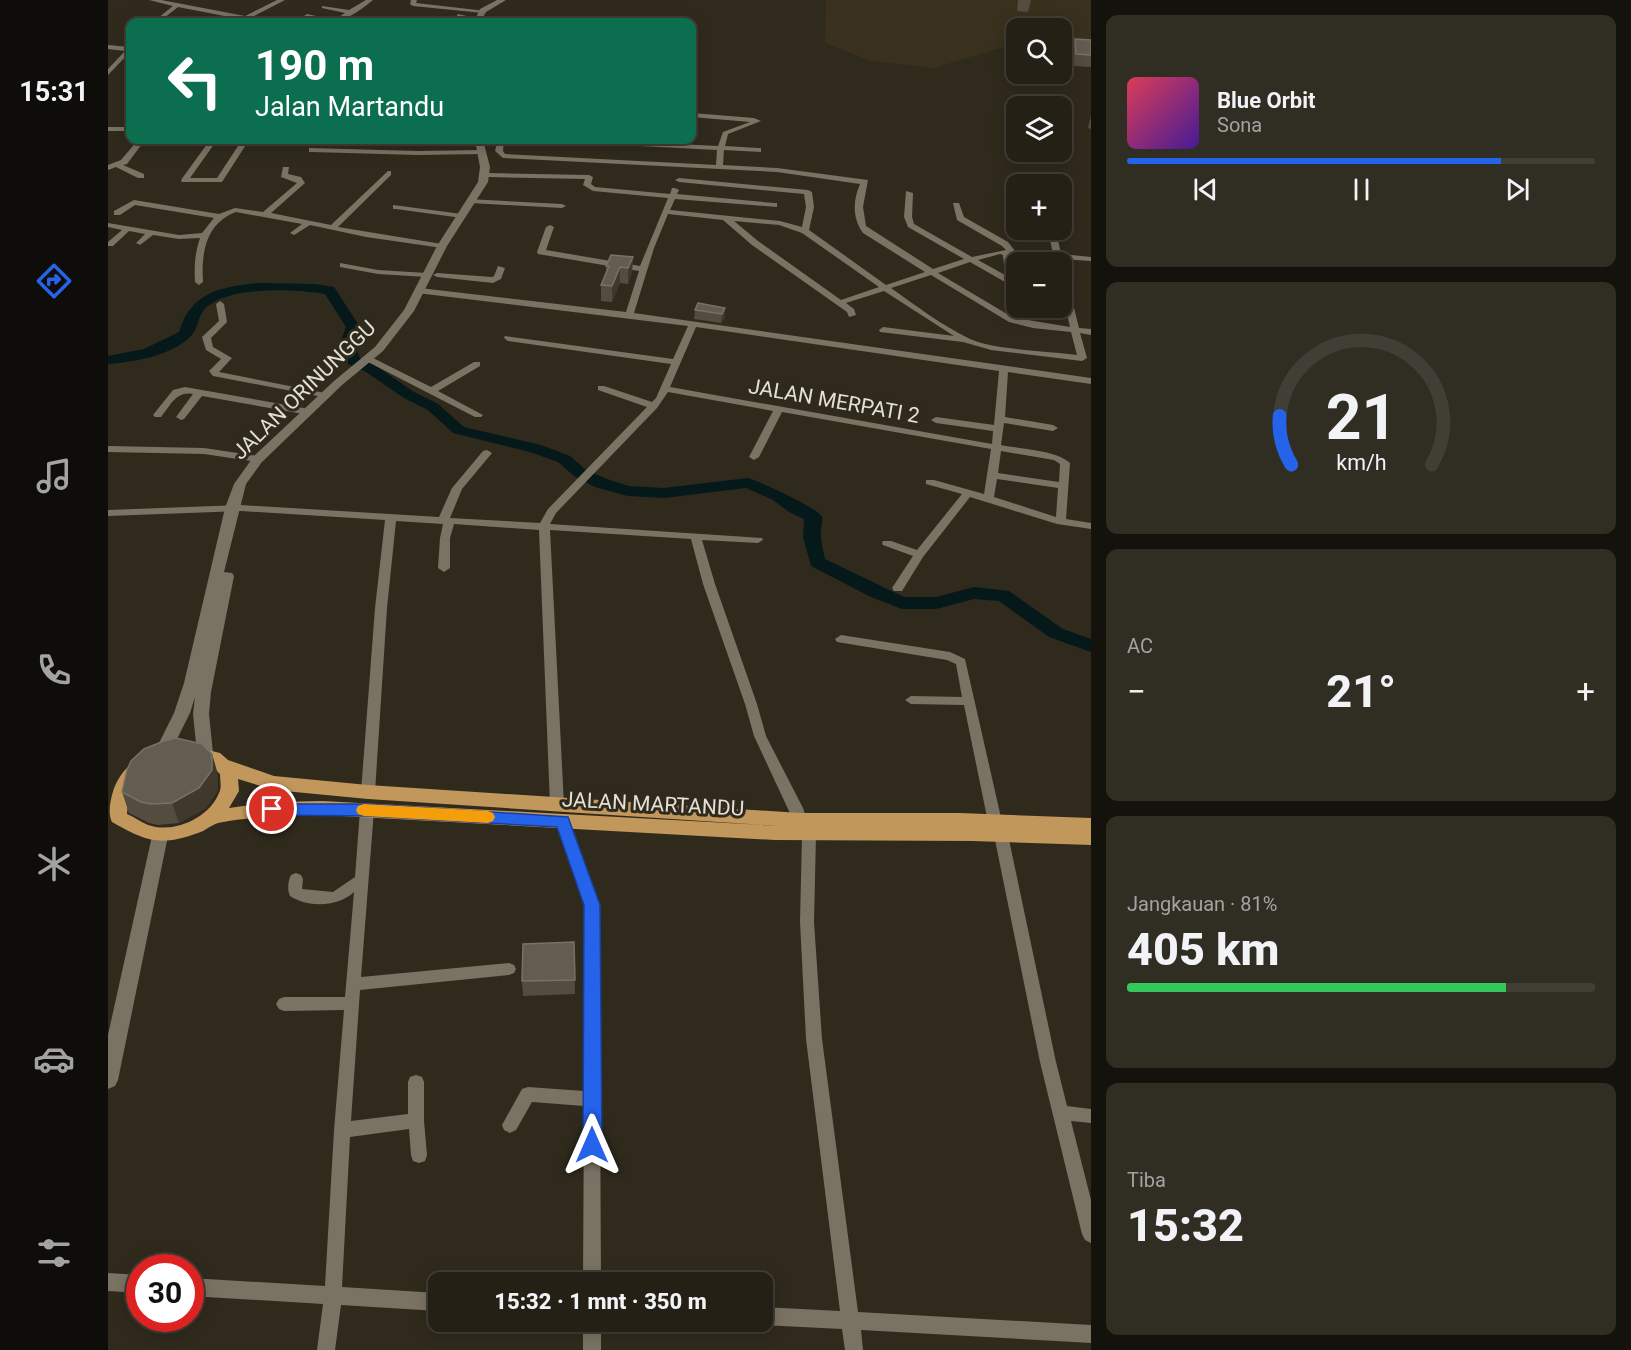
<!DOCTYPE html>
<html lang="id">
<head>
<meta charset="utf-8">
<style>
	:root { --surface:#242016; --page:#302d23; --text:#f1f3f6; --muted:#a3a3a1; --line:#413e35; --accent:#2563eb }
	body { margin:0; font-family:Roboto,sans-serif; background:var(--page); color:var(--text); height:100vh; display:flex; flex-direction:column; font-size:22px; white-space:nowrap }
	* { box-sizing:border-box; margin:0 }
	p { font-size:20px; color:var(--muted) }
	.icon { flex:none; width:33px; height:33px; fill:none; stroke:currentColor; stroke-width:2; stroke-linecap:round; stroke-linejoin:round }
	.map { position:relative; flex:1; overflow:hidden }
	.sheet { display:flex; flex-direction:column; gap:15px; padding:15px; background:#14120c; width:540px }
	.sheet>* { flex:none }
	.top-card { position:absolute; left:18px; top:18px; width:570px; height:126px; border-radius:12px; box-shadow:0 3px 15px #0003,0 0 0 2px var(--line); background:#0b6e4f; color:#fff; overflow:hidden }
	.buttons { position:absolute; left:898px; top:18px; display:grid; gap:12px }
	.buttons a { display:grid; place-items:center; width:66px; height:66px; border-radius:12px; background:var(--surface); box-shadow:0 3px 15px #0003,0 0 0 2px var(--line); font-size:30px }
	.speed { position:absolute; left:18px; top:1254px; display:flex; gap:12px; font-size:30px; font-weight:700; text-align:center }
	.speed>* { display:grid; place-content:center; width:78px; height:78px; border-radius:50%; background:var(--surface); box-shadow:0 3px 15px #0003,0 0 0 2px var(--line); line-height:1 }
	.speed .limit { border:9px solid #d22; background:#fff; color:#111 }
	.pin { position:absolute; display:grid; place-items:center; width:51px; height:51px; color:#fff; margin:-26px; border:3px solid #fff; border-radius:50%; box-shadow:0 2px 6px #0007 }
	.me { position:absolute; width:66px; margin:-33px; rotate:0deg; stroke-linejoin:round; filter:drop-shadow(0 0 4px #0008) }
	.turn { display:flex; align-items:center; gap:21px; height:126px; padding:0 30px; font-size:27px }
	.turn .icon { width:78px; height:78px; stroke-width:2.5 }
	.turn b { display:block; font-size:42px; line-height:51px }
	.big { font-size:45px; font-weight:800; line-height:1.1 }
	.sheet .tile { flex:1; display:flex; flex-direction:column; justify-content:center; gap:9px; min-width:0; padding:0 21px; border-radius:12px; background:var(--page) }
	.sheet .dial { align-items:center; gap:0 }
	.dial svg { height:156px; overflow:visible; fill:none; stroke:var(--line); stroke-width:7; stroke-linecap:round; text-anchor:middle }
	.dial text { fill:var(--text); stroke:none }
	.song { display:flex; align-items:center; gap:18px }
	.cover { width:72px; height:72px; border-radius:9px; background:linear-gradient(135deg,hsl(350 70% 55%),hsl(260 70% 35%)) }
	.played { height:6px; border-radius:3px; background:linear-gradient(90deg,var(--accent) 80%,var(--line) 80%) }
	.keys { display:flex; justify-content:space-around; direction:ltr }
	.heat { display:flex; justify-content:space-between; align-items:center; font-size:33px; direction:ltr }
	.charge { height:9px; border-radius:4px; background:linear-gradient(90deg,#34c759 81%,var(--line) 0) }
	.trip { position:absolute; left:320px; top:1272px; width:345px; height:60px; border-radius:12px; background:var(--surface); box-shadow:0 3px 15px #0003,0 0 0 2px var(--line); font-weight:800; line-height:60px; text-align:center }
	main { display:flex; flex:1; min-height:0 }
	.menu { display:flex; flex-direction:column; width:108px; justify-content:space-around; align-items:center; background:#0e0d09; color:var(--muted) }
	.menu .icon { width:42px; height:42px }
	.menu .on { color:var(--accent) }
	.menu b { font-size:27px; color:var(--text) }
	.map>svg:first-child { display:block }
</style>
</head>
<body>
<main>
<nav class="menu">
<b>15:31</b>
<svg class="icon on" aria-label="directions" viewBox="0 0 24 24"><path d="M12 3l9 9-9 9-9-9zM9 14v-3h6M13 9l2 2-2 2"/></svg>
<svg class="icon" aria-label="music" viewBox="0 0 24 24"><path d="M9 18V5l10-2v13"/><circle cx="6" cy="18" r="3"/><circle cx="16" cy="16" r="3"/></svg>
<svg class="icon" aria-label="phone" viewBox="0 0 24 24"><path d="M5 4h4l2 5-3 2q2 4 5 5l2-3 5 2v4C11 20 4 13 5 4z"/></svg>
<svg class="icon" aria-label="climate" viewBox="0 0 24 24"><path d="M12 3v18M4 7l16 10M4 17L20 7"/></svg>
<svg class="icon" aria-label="car" viewBox="0 0 24 24"><path d="M5 17H2v-5l4-1 3-4h7l3 4 3 1v5h-3M9 17h6M6 11h13"/><circle cx="7" cy="17" r="2"/><circle cx="17" cy="17" r="2"/></svg>
<svg class="icon" aria-label="filters" viewBox="0 0 24 24"><path d="M4 7h16M4 17h16"/><circle cx="9" cy="7" r="2"/><circle cx="15" cy="17" r="2"/></svg>
</nav>
<div class="map">
<svg width="983" height="1350" viewBox="0 0 983 1350">
	<rect width="100%" height="100%" fill="#302a1d"/>
	<!-- built -->
	<polygon fill="#39301d" points="718,0 983,0 983,48 954,46 954,28 909,28 909,43 826,68 763,61 717,43"/>
	<g fill="none" stroke-linecap="round" stroke-linejoin="round">
		<!-- river -->
		<path fill="#05181a" fill-rule="evenodd" d="M150,283L207,284L226,287L252,327L246,343L252,358L268,366L306,392L330,404L356,427L433,445L462,456L478,470L499,479L521,486L556,488L640,478C651,481 712,509 714,517C715,523 712,530 713,536C713,544 716,552 717,559L796,597H828L866,587L901,591L955,629L983,639V652L941,637L891,601L866,599L828,609H794L763,597L703,566L695,537L696,519L681,512L665,500L638,488L556,498L520,496L487,487L466,476L450,462L422,452L345,433L320,410L296,398L258,372L240,364L232,343L238,327L217,294C186,289 125,286 100,306C89,314 91,329 82,337C62,356 26,362 0,364V356L36,349L71,332C83,292 112,287 150,283Z"/>
		<!-- minor -->
		<g fill="#7a7364" fill-rule="evenodd">
			<polygon points="41,0 53,0 137,16 169,0 177,0 144,17 162,21 163,22 137,20 70,7 51,22 45,22 65,6"/>
			<path d="M258,0H265C243,18 224,30 196,16L199,14L226,20L237,13L214,8V6L241,10Z"/>
			<polygon points="303,0 309,0 308,3 378,11 375,13 305,6 302,4"/>
			<polygon points="350,14 371,19 372,20 369,22 348,17"/>
			<polygon points="0,45 22,47 22,52 0,75 0,69 17,51 0,49"/>
			<path d="M584,113L646,118L653,121L620,134L617,146L650,148H653V152L616,150L615,165L669,168L760,180L755,207L758,226L825,269L856,259L800,227L796,217L798,191L805,193L804,217L806,224L864,257L898,250L894,246L849,220L845,203H851L856,217L900,242L907,251L945,254L941,235L945,233L949,235L953,254L983,257V261L954,259V264L947,262L946,259L903,255L908,318L962,327L954,293V273L958,275L971,328L983,329V335L972,333L979,358L974,361L883,350L855,342L772,332L771,330L775,327L846,336L776,291L738,303L746,309L748,315L741,317L739,312L644,245L615,220L560,214L546,248L526,313L983,378V384L900,372L897,417L945,425L950,428L945,431L896,423L893,445C912,449 949,450 962,463L958,519L983,523V529L949,524L862,497L815,557L794,591H786L784,588L805,556L775,545L774,543L775,541H783L809,550L854,494L818,484V480H826L876,494L883,449L674,412L651,457L646,460L641,457L665,411L560,392L549,408L448,513L442,524L654,538L655,540L650,543L594,540L607,584L649,704L658,736L695,808L699,820L697,824L692,825L687,824L646,736L637,704L595,584L583,539L442,530L456,805L454,809H444L442,805L431,530L346,524L342,538V568L336,572L330,568L332,538L335,524L288,521L279,608L267,792L265,796H255L253,792L267,608L277,520L133,511L0,516V510L133,505L331,517L344,488L375,451L379,450L384,453L354,489L342,518L432,523L440,509L539,407L490,390V386H496L544,402L548,398L563,364L400,341L396,338L397,336L565,359L580,326L309,293V289L312,288L518,312L531,271L430,254L429,252L438,227L442,225L446,227L438,250L532,266L560,198L485,191L475,185L477,179L382,177H379V173L481,175L485,177L483,184L487,187L562,194L564,188H567L571,190L569,194L666,203H669V207L567,199L562,210L672,221L694,227L698,207L696,194L571,182L567,180L571,178L700,190L704,192L706,207L701,230L778,285L817,272L755,233C744,218 745,200 752,184L669,172L395,158L387,151L390,140H396L395,151L397,154L608,165L609,150L454,142L450,140H486L610,146L615,132L642,122L584,117ZM626,221L671,225L694,233L771,287L733,300L650,241ZM892,254L895,255L897,275L870,260ZM862,262L897,282L899,314L830,273ZM823,275L901,322L925,328L963,332L969,355C941,351 886,350 862,339C835,326 808,306 783,288ZM588,327L891,371L886,425L828,417L823,420L828,423L885,431L884,444L562,387ZM893,451L946,460L952,464L951,482L890,473ZM889,479L950,488L948,517L886,497Z"/>
			<rect x="0" y="127" width="22" height="4"/>
			<polygon points="30,140 37,140 19,164 15,165 36,174 36,178 30,178 8,167 0,170 0,165 13,160"/>
			<polygon points="102,140 109,140 82,178 109,178 134,140 141,140 114,182 74,182 73,180"/>
			<polygon points="213,140 221,140 216,144 212,142"/>
			<polygon points="201,148 310,151 374,150 378,152 374,154 310,155 204,152 201,152"/>
			<path d="M175,167H181L180,174L193,177L197,183L163,213L223,225L280,171H283V175L230,227L334,244L338,246L334,248L258,237L202,225L186,235L182,233L194,224L128,212C98,223 93,253 95,282L91,285L87,282C86,266 87,253 92,238L71,239L45,235L32,245L28,243L37,234L21,231L5,246H0V242L14,230L0,227V223L71,235L94,233L106,218L27,205L12,215H6V211L26,200L111,214L127,208L155,212L189,183L173,177Z"/>
			<polygon points="360,199 454,204 458,206 454,208 363,203 359,201"/>
			<polygon points="285,205 354,214 358,216 354,218 288,209 285,209"/>
			<polygon points="232,263 270,270 319,273 323,275 319,277 270,274 232,267"/>
			<polygon points="390,266 397,268 393,279 385,283 329,277 325,275 329,273 384,277 386,276"/>
			<polygon points="112,301 116,304 119,322 103,338 105,347 124,358 111,372 217,393 222,396 220,398 105,376 101,371 113,359 98,350 94,337 111,321 108,304"/>
			<polygon points="263,357 323,387 366,362 372,362 372,366 330,391 375,415 373,417 367,417 260,362 260,358"/>
			<path d="M77,387L201,409L206,412L201,415L94,396L76,419L73,420L68,417L85,394C68,391 63,405 53,417H47L45,415L65,390Z"/>
			<polygon points="0,446 96,448 150,456 155,459 150,462 96,454 0,452"/>
			<polygon points="733,635 842,652 857,659 894,822 892,826 887,827 882,826 880,822 856,705 803,704 797,700 803,696 854,697 848,664 839,660 729,642 727,639"/>
			<path d="M259,805L264,806L266,810L253,977L401,963L406,965L408,969L406,973L401,975L252,990L243,1121L300,1114V1082L302,1077L308,1075L314,1077L316,1082V1121L319,1155L317,1161L311,1163L305,1161L303,1155L301,1129L242,1137L234,1287L330,1293V1311L233,1305L227,1350H209L215,1304L82,1296V1278L217,1286L226,1130L236,1010L176,1011L171,1009L168,1004L171,999L176,997H237L246,892C230,907 200,908 182,896C179,890 180,881 183,875L188,873L193,875L195,879L194,889L225,892L247,877L252,810L254,806Z"/>
			<polygon points="455,816 460,817 462,821 491,905 493,1282 475,1282 476,1106 424,1102 408,1130 402,1133 396,1130 394,1125 414,1089 420,1087 476,1091 477,905 448,821 450,817"/>
			<polygon points="701,830 706,831 708,835 706,922 714,1039 750,1312 983,1325 983,1343 753,1330 755,1350 737,1350 734,1329 654,1325 648,1322 654,1322 654,1307 732,1311 698,1039 692,922 694,835 696,831"/>
			<polygon points="893,830 898,831 900,835 948,1062 959,1106 983,1109 983,1123 963,1121 983,1200 983,1243 977,1240 974,1234 932,1062 886,835 888,831"/>
			<polygon points="0,1273 32,1275 32,1293 0,1291"/>
			<rect x="475" y="1322" width="18" height="28"/>
		</g>
		<!-- tertiary -->
		<g fill="#7a7364" fill-rule="evenodd">
			<polygon points="389,0 398,0 378,12 372,22 366,22 372,9"/>
			<polygon points="367,140 375,140 382,167 380,182 339,246 306,311 275,351 234,385 154,462 138,484 116,572 124,573 126,576 103,692 101,714 105,753 103,757 91,757 89,753 85,714 87,697 82,713 59,759 47,759 45,755 66,713 76,683 117,508 126,484 146,456 226,381 267,347 296,310 329,246 370,182 372,167"/>
			<polygon points="52,829 58,831 60,836 10,1080 7,1086 0,1089 0,1035 44,836 46,831"/>
		</g>
		<!-- trunk -->
		<path fill="#c2975c" fill-rule="evenodd" d="M75,744L112,753L120,760L166,776L260,785L692,813H852L983,818V845L864,841L667,840L215,815C180,816 144,816 110,823C103,825 97,831 90,833C51,847 38,841 4,822C0,814 2,803 4,795C13,760 43,750 75,744ZM75,756L101,763L112,774C112,780 114,788 111,793C101,818 66,834 40,825C33,822 26,817 19,814C22,775 39,764 75,756ZM130,779L166,790L260,799L672,826L215,801L164,802L121,808L131,791Z"/>
	</g>
	<!-- wall -->
	<g fill="#544c3f">
		<polygon points="910,0 923,0 920,12 909,11"/>
		<polygon points="967,39 983,40 983,67 965,66 964,51"/>
		<polygon points="983,116 983,129 980,128"/>
		<polygon points="525,257 524,272 520,284 512,283 504,302 493,301 493,285 498,274 498,266"/>
		<polygon points="617,308 617,317 613,323 586,319 587,310"/>
		<polygon points="104,754 110,775 110,790 98,808 71,823 50,825 41,823 21,813 14,792"/>
		<polygon points="466,942 467,994 415,996 414,981"/>
	</g>
	<!-- shaded-wall -->
	<g fill="#3f382b">
		<polygon points="525,257 524,272 520,284 520,268"/>
		<polygon points="512,267 512,283 504,302 504,286"/>
		<polygon points="617,308 617,317 613,323 614,314"/>
		<polygon points="104,754 110,775 110,790 98,808 71,823 64,803"/>
	</g>
	<!-- building -->
	<g fill="#635c50" stroke="#787165" stroke-width="1.5">
		<polygon points="967,39 983,40 983,55 968,54"/>
		<polygon points="503,255 525,257 520,268 512,267 504,286 493,285 501,266 498,266"/>
		<polygon points="590,303 617,308 614,314 587,310"/>
		<polygon points="68,738 94,744 104,754 104,770 91,788 64,803 43,804 33,802 14,792 19,770 23,761 36,749 56,741"/>
		<polygon points="466,942 467,980 414,981 415,944"/>
	</g>
	<!-- route -->
	<polygon fill="#2563eb" stroke="#184099" stroke-width="1.5" points="164,804 259,804 460,817 492,905 494,1145 491,1151 484,1154 478,1151 475,1145 476,905 449,827 259,816 164,815 159,813 157,809 159,805"/>
	<!-- slow -->
	<polygon fill="#f59e0b" points="256,804 380,811 385,813 387,817 385,821 380,823 256,816 250,814 248,810 250,806"/>
	<g text-anchor="middle" dominant-baseline="central" stroke-width="6" stroke-linejoin="round" paint-order="stroke">
		<!-- street labels -->
		<g font-size="21" fill="#e4e0d8" stroke="#302a1d">
			<text transform="translate(196 390) rotate(-44)">JALAN ORINUNGGU</text>
			<text transform="translate(726 401) rotate(10)">JALAN MERPATI 2</text>
			<text transform="translate(545 804) rotate(3)">JALAN MARTANDU</text>
		</g>
	</g>
</svg>
<div class="buttons">
<a><svg class="icon" aria-label="search" viewBox="0 0 24 24"><circle cx="10" cy="10" r="6"/><path d="M15 15l6 6"/></svg></a>
<a><svg class="icon" aria-label="layers" viewBox="0 0 24 24"><path d="M12 4l9 5-9 5-9-5zM3 14l9 5 9-5"/></svg></a>
<a>+</a>
<a>−</a>
</div>
<div class="speed"><div class="limit">30</div></div>
<div class="pin" style="left:164px;top:809px;background:#d93025"><svg class="icon" aria-label="arrive" viewBox="0 0 24 24"><path d="M6 21V4h12l-3 4 3 4H6"/></svg></div>
<svg class="me" style="left:484px;top:1145px" viewBox="-20 -20 40 40"><path d="M0-17L14 15 0 8-14 15z" fill="#2563eb" stroke="#fff" stroke-width="4"/></svg>
<div class="trip">15:32 · 1 mnt · 350 m</div>
<div class="top-card">
<div class="turn"><svg class="icon" aria-label="left" viewBox="0 0 24 24"><path d="M17 20v-9H6M10 6l-5 5 5 5"/></svg><div><b>190 m</b>Jalan Martandu</div></div>
</div>
</div>
<section class="sheet">
<div class="tile">
<div class="song"><i class="cover"></i><div><b>Blue Orbit</b><p>Sona</p></div></div>
<div class="played"></div>
<div class="keys"><svg class="icon" aria-label="previous" viewBox="0 0 24 24"><path d="M18 5L8 12l10 7zM5 5v14"/></svg><svg class="icon" aria-label="pause" viewBox="0 0 24 24"><path d="M8 5v14M16 5v14"/></svg><svg class="icon" aria-label="next" viewBox="0 0 24 24"><path d="M6 5l10 7-10 7zM19 5v14"/></svg></div>
</div>
<div class="tile dial"><svg viewBox="0 0 100 80">
<path d="M14 69A42 42 0 1 1 86 69"/>
<path d="M14 69A42 42 0 0 1 8 44" stroke="#2563eb"/>
<text x="50" y="56" font-size="32" font-weight="700">21</text>
<text x="50" y="72" font-size="11">km/h</text>
</svg></div>
<div class="tile"><p>AC</p>
<div class="heat"><a>−</a><b class="big">21°</b><a>+</a></div>
</div>
<div class="tile"><p>Jangkauan · 81%</p><b class="big">405 km</b><div class="charge"></div></div>
<div class="tile"><p>Tiba</p><b class="big">15:32</b></div>
</section>
</main>
</body>
</html>
